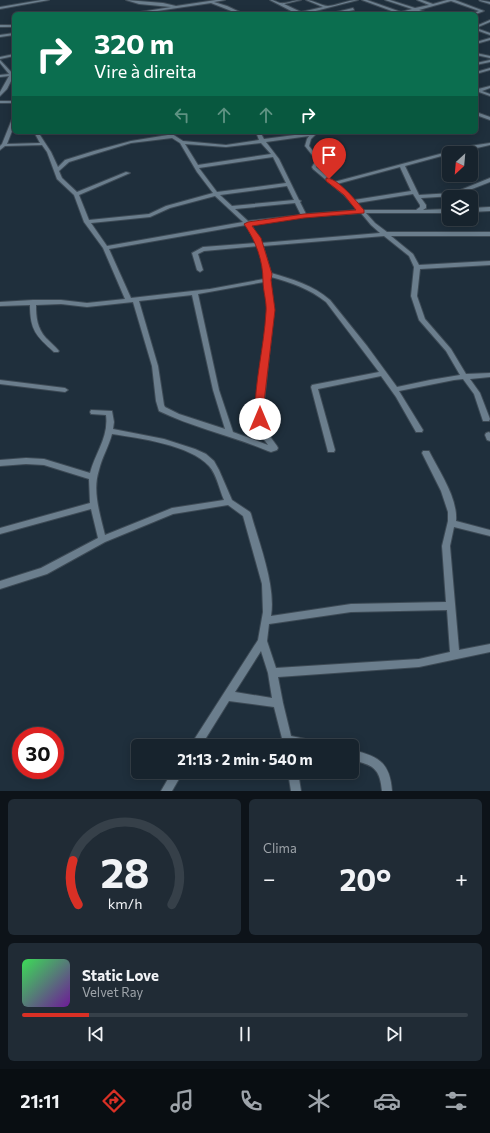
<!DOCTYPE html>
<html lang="pt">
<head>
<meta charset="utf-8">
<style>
	:root { --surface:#17232d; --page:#202b35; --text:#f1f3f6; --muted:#9ea4aa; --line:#364049; --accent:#d93025 }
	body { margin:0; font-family:Commissioner,sans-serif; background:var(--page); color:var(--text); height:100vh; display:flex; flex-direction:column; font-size:15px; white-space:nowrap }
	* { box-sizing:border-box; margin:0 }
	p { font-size:13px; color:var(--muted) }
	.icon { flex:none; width:22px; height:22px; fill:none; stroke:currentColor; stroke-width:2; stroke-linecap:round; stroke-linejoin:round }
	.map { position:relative; height:791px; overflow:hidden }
	.drawer { display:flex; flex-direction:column; gap:8px; padding:8px; background:#0d1319; flex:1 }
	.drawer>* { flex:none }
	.guide { position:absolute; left:12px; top:12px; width:466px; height:122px; border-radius:6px; box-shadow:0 2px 10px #0003,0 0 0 1px var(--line); background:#0b6e4f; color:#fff; overflow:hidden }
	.needle { width:26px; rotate:206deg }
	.tools { position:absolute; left:442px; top:146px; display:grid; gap:8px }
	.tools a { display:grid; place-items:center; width:36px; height:36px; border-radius:6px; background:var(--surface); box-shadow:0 2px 10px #0003,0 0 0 1px var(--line); font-size:20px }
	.speed { position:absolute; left:12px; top:727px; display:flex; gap:8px; font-size:20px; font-weight:700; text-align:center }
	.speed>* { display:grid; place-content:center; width:52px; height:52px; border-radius:50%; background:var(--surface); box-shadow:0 2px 10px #0003,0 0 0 1px var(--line); line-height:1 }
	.speed .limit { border:6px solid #d22; background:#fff; color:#111 }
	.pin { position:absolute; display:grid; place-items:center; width:34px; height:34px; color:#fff; margin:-41px -17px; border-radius:50% 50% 50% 0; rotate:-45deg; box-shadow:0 0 4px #0007 }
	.pin .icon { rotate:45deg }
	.me { position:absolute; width:44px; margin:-22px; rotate:0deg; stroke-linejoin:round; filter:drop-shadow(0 0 3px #0008) }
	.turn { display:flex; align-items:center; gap:14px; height:84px; padding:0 16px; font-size:18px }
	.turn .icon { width:52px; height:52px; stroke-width:2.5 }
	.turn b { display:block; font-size:28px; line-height:34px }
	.lanes { display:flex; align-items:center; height:38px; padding:0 16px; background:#0003; justify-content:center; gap:20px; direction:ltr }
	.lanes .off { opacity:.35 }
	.big { font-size:30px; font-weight:700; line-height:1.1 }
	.drawer .widget { flex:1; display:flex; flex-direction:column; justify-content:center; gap:6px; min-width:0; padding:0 14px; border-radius:6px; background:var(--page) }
	.drawer .dial { align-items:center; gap:0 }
	.dial svg { height:104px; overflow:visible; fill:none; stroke:var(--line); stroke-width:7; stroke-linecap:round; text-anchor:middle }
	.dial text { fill:var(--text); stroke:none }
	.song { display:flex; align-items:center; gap:12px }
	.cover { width:48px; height:48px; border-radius:6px; background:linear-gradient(135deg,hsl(130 70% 55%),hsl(280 70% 35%)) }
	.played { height:4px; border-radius:2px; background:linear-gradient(90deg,var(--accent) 15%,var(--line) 15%) }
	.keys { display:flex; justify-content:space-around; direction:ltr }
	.heat { display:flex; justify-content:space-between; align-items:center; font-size:22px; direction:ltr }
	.drawer .tiles { flex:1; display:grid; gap:8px; grid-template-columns:1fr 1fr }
	.widget:last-child { grid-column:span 2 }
	.trip { position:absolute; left:131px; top:739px; width:228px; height:40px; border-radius:6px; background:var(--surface); box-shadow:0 2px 10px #0003,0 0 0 1px var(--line); font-weight:700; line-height:40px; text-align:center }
	.menu { display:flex; height:64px; justify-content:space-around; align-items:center; background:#090e12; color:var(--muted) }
	.menu .icon { width:28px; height:28px }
	.menu .current { color:var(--accent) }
	.menu b { font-size:18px; color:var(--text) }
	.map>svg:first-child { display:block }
</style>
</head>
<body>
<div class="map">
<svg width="490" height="791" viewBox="0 0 490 791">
	<rect width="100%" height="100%" fill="#1f2f3c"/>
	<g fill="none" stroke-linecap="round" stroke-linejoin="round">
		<!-- street casing -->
		<g stroke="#3d4a55" stroke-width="2">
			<g id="street">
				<polygon points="41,0 49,0 0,9 0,7"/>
				<polygon points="126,0 163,3 176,6 216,0 225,0 214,2 227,6 244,14 239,14 211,3 137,14 128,14 171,7 139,4"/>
				<path d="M270,0C275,0 276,2 280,3C286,4 294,0 301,0L284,4L301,12L323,7L306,0C314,0 321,6 328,6C338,5 347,0 358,0L304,14H297Z"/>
				<path d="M362,0H367L401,12L412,9L385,0H390L415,8L429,5L417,0H422L433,4L447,0H455L484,11L476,14H471L479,11L451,1L419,10L431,14C425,14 420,11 415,11C409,11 404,14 396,14L397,13Z"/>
				<polygon points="479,0 490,2 490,4 480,1"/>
				<polygon points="353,8 354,10 334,14 332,13"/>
				<polygon points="490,20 490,22 476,28 490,33 490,35 476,30 476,26"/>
				<rect x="0" y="25" width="14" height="2"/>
				<polygon points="14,33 14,35 0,37 0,35"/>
				<polygon points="490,38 490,40 476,44 476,42"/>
				<polygon points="476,53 490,56 490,58 476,55"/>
				<polygon points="14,54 14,56 0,59 0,57"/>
				<polygon points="0,60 14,75 7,89 0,96 0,92 9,76 0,77 0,75 9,74 0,63"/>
				<polygon points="490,60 490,62 476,65 476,63"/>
				<polygon points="490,68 490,70 476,74 476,72"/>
				<polygon points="490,86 490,88 482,91 490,94 490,96 476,91 476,89 478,89"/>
				<rect x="0" y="101" width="14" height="2"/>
				<polygon points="476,112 490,117 490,120 476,115"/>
				<path d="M12,119H14V126L7,144L40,143L34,132H38L51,152L58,167L65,160L94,151L131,141L168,135L164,132H169L183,141L226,145L259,140L256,132H260L264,139L318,132L311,139L309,146L320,160L316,167L317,168L334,182L470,146L490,143V145L455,153H449V154L405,166L419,195L453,193L490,178V182L454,196L421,198L426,205V208L423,210L449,209V213H366L375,223L387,232H490V236H391L413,254L419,265L490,261V265L420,269L417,296L425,319L451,349L466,374L490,373V377L470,379L480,393L490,419L489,421H483L474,394L463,379L454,380L399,391L423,430L422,432H416L396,397L381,376L318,389L335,450L334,452H328L311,387L312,385L379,372L326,302C310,289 290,282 271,277L270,280L274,310L263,411L266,431L277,446L278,448L277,450L271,452L268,451C233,436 194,428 159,411L156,401L152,366L133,302L87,307L61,304L36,305C36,317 37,328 46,338C50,342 55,346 59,351L58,352H54C36,336 30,330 30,305L0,306V302L33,300H61L87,303L125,299L103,248L84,222L74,195L57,179L47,152L42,145L5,146L0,150V146L2,144ZM309,136L307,139L305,146L316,160L312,167L313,169L344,195L358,210L306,214L300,202L301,201L299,200L279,159L266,142ZM172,138L180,143L197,172L213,193L166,206L149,214L89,220L79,195L130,173L126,172L77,192L62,178L59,171L69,162L98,153L131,143ZM261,143L271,154L198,165L185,144L226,147ZM273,157L286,183L217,192L199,168ZM400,167L411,191L354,200L348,193L337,184ZM287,186L294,200L232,206L220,195ZM413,194L420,205V207L416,210H363L357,203ZM215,196L243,222L107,246L91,223L150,217L170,208ZM295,203L301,215L248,221L235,209ZM361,213L371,225L380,233L261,243L251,224L305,217ZM246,225L256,243L203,247L192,253L197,270L200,272L203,270L198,254L204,251L258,246L265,274L264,279L210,289L131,298L109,249ZM384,236L409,256L414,267L411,296L419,320L446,351L460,375L430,380L397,387L367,346L330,300C313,285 292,279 271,273L263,246ZM264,282L268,310L255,411L258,431L268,445L233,432L219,390L198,294ZM192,295L213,390L225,429L179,414L165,407L164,405L158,366L139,301Z"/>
				<polygon points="490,207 490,211 471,212 471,208"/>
				<polygon points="0,380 65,388 68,390 65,392 0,384"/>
				<path d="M91,410L112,411L114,422L113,429L164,439L195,449L206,454L214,461L219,470L232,500L250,512L251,514C259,543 276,586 271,616L351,604L446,602L442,546L448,521V512L441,491L422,453L423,451H429C439,471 458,498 456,521L490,530V536L454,527L450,546L459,650L490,644V652L419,667L278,677L283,703L291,736L315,741L319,742L320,746H284L274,707L229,701L201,746H190L258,640L263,612L262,584L243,516L228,505L173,514L105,542L47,574L0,589V581L41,568L98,538L91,509L0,534V528L90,503L89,479L44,465L26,464L0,466V460L26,458L44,459L90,473C95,453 109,437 106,415L91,414L90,412ZM112,434C139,438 190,445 209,466C217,475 219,489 224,500L172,508L105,535C100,514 92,491 99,470C102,457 109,446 112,434ZM447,610L450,652L419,659L276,668L267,641L269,624L351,612ZM261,651L268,673L272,698L235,692Z"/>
				<polygon points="489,432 490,433 490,441 487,440 485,435 486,433"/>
				<path d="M352,750C378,756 390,762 392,791H382C380,768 373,765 352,760Z"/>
				<polygon points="172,772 183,772 172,791 161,791"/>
				<polygon points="288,772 298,772 301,791 291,791"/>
			</g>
		</g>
		<!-- street -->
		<use href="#street" fill="#6b7e8d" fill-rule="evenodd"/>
	</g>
	<!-- route -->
	<path fill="#d93025" stroke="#8d1f18" d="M326,178C337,177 357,202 364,210V213L304,218L252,226L261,238L272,274L271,280L275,310L264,402V419L260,422L255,419C254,383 264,348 266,312C267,302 263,291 263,281C263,261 256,241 244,224L248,222L304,214L356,210L344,195L326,181Z"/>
</svg>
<div class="tools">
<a><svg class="needle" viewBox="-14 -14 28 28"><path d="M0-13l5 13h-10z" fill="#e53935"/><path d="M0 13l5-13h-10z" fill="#9ea4aa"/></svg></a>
<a><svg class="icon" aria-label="layers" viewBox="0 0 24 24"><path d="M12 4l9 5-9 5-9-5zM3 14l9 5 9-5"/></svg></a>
</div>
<div class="speed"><div class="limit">30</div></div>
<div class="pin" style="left:329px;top:179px;background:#d93025"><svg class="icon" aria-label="arrive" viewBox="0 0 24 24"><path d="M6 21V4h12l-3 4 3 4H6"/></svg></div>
<svg class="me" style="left:260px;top:419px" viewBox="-20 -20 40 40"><circle r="19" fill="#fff"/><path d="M0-13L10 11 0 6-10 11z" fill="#d93025"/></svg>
<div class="trip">21:13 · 2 min · 540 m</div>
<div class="guide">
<div class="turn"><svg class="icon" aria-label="right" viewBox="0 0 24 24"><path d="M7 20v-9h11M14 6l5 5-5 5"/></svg><div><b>320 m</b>Vire à direita</div></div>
<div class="lanes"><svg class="icon off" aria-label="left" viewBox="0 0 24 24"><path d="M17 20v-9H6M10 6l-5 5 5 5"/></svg><svg class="icon off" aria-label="ahead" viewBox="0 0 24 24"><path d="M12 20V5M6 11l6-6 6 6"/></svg><svg class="icon off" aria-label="ahead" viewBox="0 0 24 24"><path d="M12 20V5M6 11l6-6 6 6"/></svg><svg class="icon" aria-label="right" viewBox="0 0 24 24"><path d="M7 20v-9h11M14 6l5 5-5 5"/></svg></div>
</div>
</div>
<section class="drawer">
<div class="tiles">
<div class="widget dial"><svg viewBox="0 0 100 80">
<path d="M14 69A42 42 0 1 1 86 69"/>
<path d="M14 69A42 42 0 0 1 10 35" stroke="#d93025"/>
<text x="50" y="56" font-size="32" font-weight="700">28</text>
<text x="50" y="72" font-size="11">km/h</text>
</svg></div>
<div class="widget"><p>Clima</p>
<div class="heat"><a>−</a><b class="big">20°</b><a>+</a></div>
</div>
<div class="widget">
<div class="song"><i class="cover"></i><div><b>Static Love</b><p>Velvet Ray</p></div></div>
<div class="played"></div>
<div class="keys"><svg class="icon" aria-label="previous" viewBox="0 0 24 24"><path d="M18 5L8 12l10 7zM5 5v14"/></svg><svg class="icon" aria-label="pause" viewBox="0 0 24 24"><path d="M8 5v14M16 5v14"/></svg><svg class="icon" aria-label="next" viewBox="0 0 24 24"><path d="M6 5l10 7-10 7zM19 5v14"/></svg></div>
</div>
</div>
</section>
<nav class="menu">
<b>21:11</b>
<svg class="icon current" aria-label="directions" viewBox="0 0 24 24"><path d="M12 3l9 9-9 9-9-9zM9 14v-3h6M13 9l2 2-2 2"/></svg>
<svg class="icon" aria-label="music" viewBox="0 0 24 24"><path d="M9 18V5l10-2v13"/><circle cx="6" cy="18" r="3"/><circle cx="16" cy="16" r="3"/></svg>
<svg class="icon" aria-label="phone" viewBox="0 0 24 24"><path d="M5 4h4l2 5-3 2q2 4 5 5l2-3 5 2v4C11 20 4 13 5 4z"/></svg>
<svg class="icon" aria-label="climate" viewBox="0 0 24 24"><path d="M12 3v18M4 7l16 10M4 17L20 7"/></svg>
<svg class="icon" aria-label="car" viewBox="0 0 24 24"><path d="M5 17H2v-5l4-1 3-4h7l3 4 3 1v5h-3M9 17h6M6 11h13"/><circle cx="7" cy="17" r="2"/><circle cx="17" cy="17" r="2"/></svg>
<svg class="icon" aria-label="filters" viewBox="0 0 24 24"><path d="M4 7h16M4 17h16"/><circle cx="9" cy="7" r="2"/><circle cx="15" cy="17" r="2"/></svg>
</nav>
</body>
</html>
